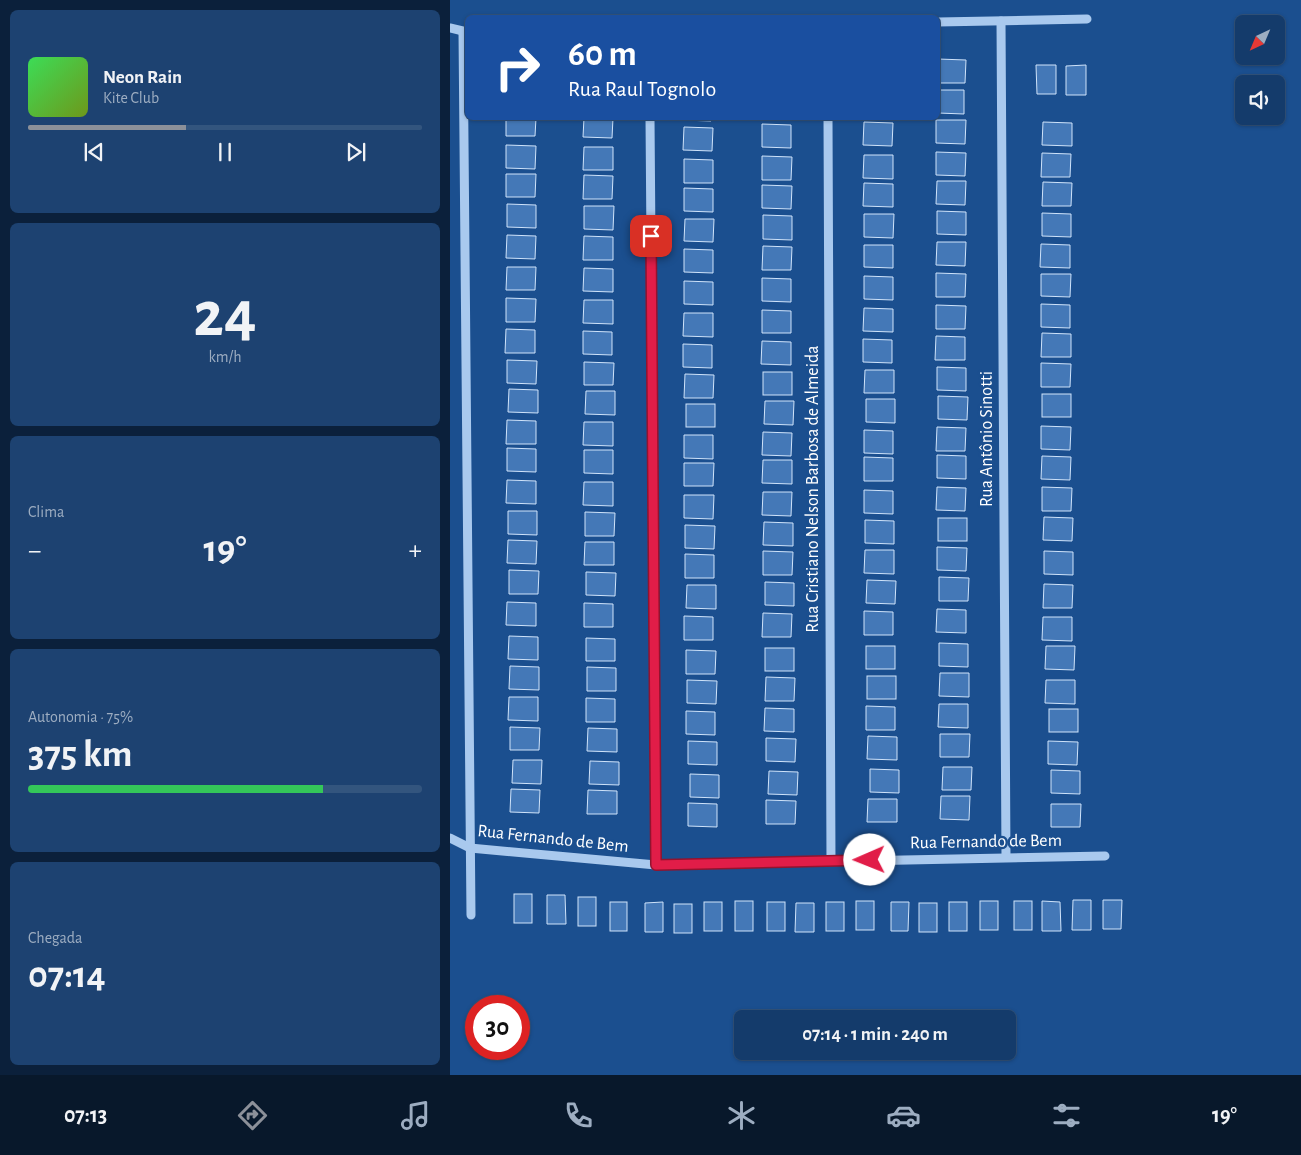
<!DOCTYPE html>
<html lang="pt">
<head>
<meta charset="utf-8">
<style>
	:root { --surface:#143b6b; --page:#1d4271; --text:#f1f3f6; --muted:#9dadc1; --line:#33557e; --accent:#8c9099 }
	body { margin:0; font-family:"Alegreya Sans",sans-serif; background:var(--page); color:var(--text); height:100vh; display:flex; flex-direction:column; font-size:19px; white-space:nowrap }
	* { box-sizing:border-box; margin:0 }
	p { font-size:16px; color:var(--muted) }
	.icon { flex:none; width:28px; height:28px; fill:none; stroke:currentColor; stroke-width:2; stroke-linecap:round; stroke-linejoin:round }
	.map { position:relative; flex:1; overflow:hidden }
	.side { display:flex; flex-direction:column; gap:10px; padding:10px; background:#0b203b; width:450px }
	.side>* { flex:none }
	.banner { position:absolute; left:15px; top:15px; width:475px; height:105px; border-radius:8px; box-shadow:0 1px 4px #0004,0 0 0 1px var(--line); background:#1a4fa0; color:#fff; overflow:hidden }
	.needle { width:32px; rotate:224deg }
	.controls { position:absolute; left:785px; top:15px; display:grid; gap:10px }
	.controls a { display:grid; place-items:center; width:50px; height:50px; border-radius:8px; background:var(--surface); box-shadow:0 1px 4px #0004,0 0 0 1px var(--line); font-size:25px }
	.speed { position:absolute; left:15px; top:995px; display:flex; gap:10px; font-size:25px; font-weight:700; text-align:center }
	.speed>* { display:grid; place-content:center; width:65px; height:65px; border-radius:50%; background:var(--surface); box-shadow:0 1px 4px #0004,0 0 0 1px var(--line); line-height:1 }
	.speed .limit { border:8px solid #d22; background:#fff; color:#111 }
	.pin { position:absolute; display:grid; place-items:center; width:42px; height:42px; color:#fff; margin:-21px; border-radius:10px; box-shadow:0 2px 8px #0006 }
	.me { position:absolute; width:55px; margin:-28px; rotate:269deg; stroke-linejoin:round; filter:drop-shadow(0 0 4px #0008) }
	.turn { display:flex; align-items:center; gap:18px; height:105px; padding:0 20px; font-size:22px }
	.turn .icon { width:65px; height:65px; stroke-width:2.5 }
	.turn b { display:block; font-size:35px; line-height:42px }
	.big { font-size:38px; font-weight:700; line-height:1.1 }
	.side .card { flex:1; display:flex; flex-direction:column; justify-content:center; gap:8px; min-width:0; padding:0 18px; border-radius:8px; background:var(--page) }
	.side .dial { align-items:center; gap:0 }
	.dial b { font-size:65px; line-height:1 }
	.song { display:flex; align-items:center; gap:15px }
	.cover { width:60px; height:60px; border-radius:8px; background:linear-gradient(135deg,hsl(130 70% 55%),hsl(80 70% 35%)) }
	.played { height:5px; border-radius:2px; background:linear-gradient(90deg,var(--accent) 40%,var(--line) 40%) }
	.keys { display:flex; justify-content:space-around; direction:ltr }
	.heat { display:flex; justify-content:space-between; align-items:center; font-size:28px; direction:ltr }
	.charge { height:8px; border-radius:4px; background:linear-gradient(90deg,#34c759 75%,var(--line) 0) }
	.trip { position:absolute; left:284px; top:1010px; width:282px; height:50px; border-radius:8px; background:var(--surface); box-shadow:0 1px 4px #0004,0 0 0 1px var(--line); font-weight:700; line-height:50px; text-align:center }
	.menu { display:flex; height:80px; justify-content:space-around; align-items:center; background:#08182b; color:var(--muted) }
	.menu .icon { width:35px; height:35px }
	.menu .selected { color:var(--accent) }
	.menu b { font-size:22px; color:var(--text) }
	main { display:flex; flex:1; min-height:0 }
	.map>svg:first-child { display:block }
</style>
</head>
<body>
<main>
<section class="side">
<div class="card">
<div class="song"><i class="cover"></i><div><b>Neon Rain</b><p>Kite Club</p></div></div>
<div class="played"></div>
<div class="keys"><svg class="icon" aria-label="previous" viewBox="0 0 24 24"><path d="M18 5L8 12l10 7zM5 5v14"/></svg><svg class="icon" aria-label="pause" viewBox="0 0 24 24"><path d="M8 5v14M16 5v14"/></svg><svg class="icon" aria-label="next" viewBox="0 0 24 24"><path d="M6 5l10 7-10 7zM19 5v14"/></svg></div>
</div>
<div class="card dial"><b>24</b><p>km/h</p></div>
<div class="card"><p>Clima</p>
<div class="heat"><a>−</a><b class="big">19°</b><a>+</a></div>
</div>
<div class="card"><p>Autonomia · 75%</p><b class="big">375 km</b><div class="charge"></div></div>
<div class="card"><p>Chegada</p><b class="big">07:14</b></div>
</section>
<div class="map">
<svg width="851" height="1075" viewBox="0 0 851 1075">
	<rect width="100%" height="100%" fill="#1b4f8f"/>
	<!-- building -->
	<g fill="#4478b7" stroke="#cfe3fa">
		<polygon points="488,59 516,60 515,83 488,83"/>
		<polygon points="586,65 606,65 606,94 587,94"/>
		<polygon points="636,65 636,95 616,95 616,66"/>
		<polygon points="488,90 514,90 514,114 488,113"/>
		<polygon points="56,118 86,118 85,136 56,136"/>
		<polygon points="134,118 163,118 162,138 133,137"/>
		<polygon points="232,118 261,118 261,121 232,120"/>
		<polygon points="486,120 516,120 515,144 486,143"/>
		<polygon points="414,122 443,123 442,146 413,145"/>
		<polygon points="593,122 622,123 622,146 592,145"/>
		<polygon points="312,124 341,125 341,148 312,147"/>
		<polygon points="234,127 263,128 262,151 233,150"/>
		<polygon points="56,145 86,146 85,169 56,168"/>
		<polygon points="134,147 163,147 163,170 133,170"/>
		<polygon points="486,152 516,153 515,176 486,175"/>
		<polygon points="592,153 621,154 620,177 591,177"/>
		<polygon points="414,155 443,155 443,179 413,178"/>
		<polygon points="312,156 342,157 341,180 312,180"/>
		<polygon points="234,159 263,160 263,183 234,183"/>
		<polygon points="56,174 86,174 85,197 56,197"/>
		<polygon points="134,175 163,176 162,199 133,199"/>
		<polygon points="487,181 516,181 515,205 486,204"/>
		<polygon points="593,182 622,183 621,206 592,206"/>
		<polygon points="414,183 443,184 443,207 413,206"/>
		<polygon points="312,185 342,186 341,209 312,208"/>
		<polygon points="234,188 263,189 263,212 234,211"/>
		<polygon points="57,204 86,205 86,228 57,227"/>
		<polygon points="134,206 164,206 163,230 134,229"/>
		<polygon points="487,211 516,212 516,235 487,234"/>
		<polygon points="592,213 621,214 621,237 592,236"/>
		<polygon points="414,214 444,214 443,238 414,237"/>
		<polygon points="313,215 342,216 342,240 313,239"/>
		<polygon points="235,219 264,219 263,242 234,241"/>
		<polygon points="57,235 86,236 85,259 56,258"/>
		<polygon points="134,236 163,237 163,260 133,260"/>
		<polygon points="487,242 516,242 515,266 486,265"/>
		<polygon points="591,244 620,245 620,268 590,267"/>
		<polygon points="414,245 443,245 443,268 414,267"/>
		<polygon points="313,246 342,247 341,270 312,270"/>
		<polygon points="234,249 263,250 263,273 234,272"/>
		<polygon points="57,267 86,267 85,290 56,290"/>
		<polygon points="134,268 163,269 163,292 133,291"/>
		<polygon points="486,273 516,274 515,297 486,297"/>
		<polygon points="591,274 621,274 620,297 591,296"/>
		<polygon points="414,276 443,277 443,300 414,299"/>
		<polygon points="312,278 341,279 341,302 312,301"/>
		<polygon points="234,281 263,282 263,305 234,304"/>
		<polygon points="56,298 86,299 85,322 56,322"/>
		<polygon points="134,300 163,300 163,324 133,323"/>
		<polygon points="591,304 620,305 620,328 591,327"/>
		<polygon points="486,305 516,306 515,329 486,329"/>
		<polygon points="414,308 443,309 443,332 413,331"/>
		<polygon points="312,310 341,311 341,333 312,333"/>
		<polygon points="234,313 263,313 263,337 233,336"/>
		<polygon points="56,329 85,330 85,353 55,353"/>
		<polygon points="133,331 162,332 162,355 133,354"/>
		<polygon points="592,333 621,334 621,357 591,357"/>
		<polygon points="486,336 515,337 515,360 485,360"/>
		<polygon points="413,339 442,340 442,363 413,362"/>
		<polygon points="312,341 341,342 341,365 311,364"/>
		<polygon points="233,344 262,345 262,368 233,367"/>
		<polygon points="57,360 87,361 86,384 57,383"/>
		<polygon points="134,362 164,363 163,385 134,385"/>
		<polygon points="591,363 621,364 620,387 591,387"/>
		<polygon points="487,367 516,368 516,391 487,390"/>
		<polygon points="415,370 444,370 444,393 414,393"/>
		<rect x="313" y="372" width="29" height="23"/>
		<polygon points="235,374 264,375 263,398 234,398"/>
		<polygon points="59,389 88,390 88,413 58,412"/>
		<polygon points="136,391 165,391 165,415 135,414"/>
		<rect x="592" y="394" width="29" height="23"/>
		<polygon points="488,396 518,397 517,420 488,419"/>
		<polygon points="416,399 445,399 445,423 416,422"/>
		<polygon points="315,401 344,401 343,425 314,424"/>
		<rect x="236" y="404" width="29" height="23"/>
		<polygon points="57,420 86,421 86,444 56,444"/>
		<polygon points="134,422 163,422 163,446 133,445"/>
		<polygon points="591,426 621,427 620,450 591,449"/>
		<polygon points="487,427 516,428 515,451 486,451"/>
		<polygon points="414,430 443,431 443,454 414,453"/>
		<polygon points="313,432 342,433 341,456 312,455"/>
		<polygon points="234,435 263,435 263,459 234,458"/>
		<polygon points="57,448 86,449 86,472 57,471"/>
		<polygon points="134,450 163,450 163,474 134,473"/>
		<polygon points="487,455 516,456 516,479 487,478"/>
		<polygon points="592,456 621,457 620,480 591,479"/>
		<polygon points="414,457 443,458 443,481 414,481"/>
		<polygon points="313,460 342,460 342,484 312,483"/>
		<polygon points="234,463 264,463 263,486 234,486"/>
		<polygon points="57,480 86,481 86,504 56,503"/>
		<polygon points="134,482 163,482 163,506 133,505"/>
		<polygon points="487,487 516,488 515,511 486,510"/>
		<polygon points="592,487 622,488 621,511 592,511"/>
		<polygon points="414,490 443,491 443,514 414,513"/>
		<polygon points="313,492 342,492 341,516 312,515"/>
		<polygon points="234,495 264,495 263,519 234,518"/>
		<polygon points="58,511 87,511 87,535 58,534"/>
		<polygon points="135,512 165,513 164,536 135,536"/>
		<polygon points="594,517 623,518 622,541 593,540"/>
		<rect x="488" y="518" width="29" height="23"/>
		<polygon points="415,520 444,521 444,544 415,543"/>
		<polygon points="314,522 343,523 343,546 313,545"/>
		<polygon points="235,525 265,526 264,549 235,548"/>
		<polygon points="58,540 87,541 86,564 57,563"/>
		<polygon points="135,542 164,542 164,565 134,565"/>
		<polygon points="487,547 517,548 516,571 487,570"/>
		<polygon points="415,550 444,550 444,574 414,573"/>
		<polygon points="313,551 343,552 342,575 313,575"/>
		<polygon points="594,551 623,552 623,575 594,574"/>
		<polygon points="235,554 264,555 264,578 235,578"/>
		<polygon points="59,570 89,571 88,594 59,594"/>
		<polygon points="136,572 166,573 165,596 136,595"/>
		<polygon points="489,577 519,578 518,601 489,601"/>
		<polygon points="417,580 446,581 445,604 416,603"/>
		<polygon points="315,582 344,583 344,606 315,605"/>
		<polygon points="594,584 623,585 622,608 593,608"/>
		<polygon points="237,585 266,585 266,609 236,608"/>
		<polygon points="57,602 86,603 86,626 56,625"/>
		<polygon points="134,603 163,604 163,627 134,627"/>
		<polygon points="487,609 516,610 516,633 486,632"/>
		<polygon points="414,611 443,612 443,635 414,635"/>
		<polygon points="313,613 342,614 341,637 312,637"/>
		<polygon points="234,616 263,617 263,640 234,640"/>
		<polygon points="593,617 622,617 622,641 592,640"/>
		<polygon points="59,636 88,637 88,660 58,659"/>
		<polygon points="136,638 165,639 165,661 136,661"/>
		<polygon points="489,643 518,644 518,667 489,666"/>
		<rect x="416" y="646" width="29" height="23"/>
		<polygon points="596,646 625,646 624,670 595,669"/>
		<rect x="315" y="648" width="29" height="23"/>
		<polygon points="236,650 266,651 265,674 236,674"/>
		<polygon points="60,666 89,667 89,690 59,689"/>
		<polygon points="137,667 166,668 166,691 137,691"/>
		<polygon points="490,673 519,673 519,697 489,696"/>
		<rect x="417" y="676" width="29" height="23"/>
		<polygon points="316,677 345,678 344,701 315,701"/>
		<polygon points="237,680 267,681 266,704 237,703"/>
		<polygon points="596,680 625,680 625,704 595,703"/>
		<polygon points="59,697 88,697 88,721 58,720"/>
		<polygon points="136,698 165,699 165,722 136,722"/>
		<polygon points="489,704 518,704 518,728 488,727"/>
		<polygon points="416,706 445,707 445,730 416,730"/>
		<polygon points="315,708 344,709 344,732 314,731"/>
		<rect x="599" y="709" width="29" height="23"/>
		<polygon points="236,711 265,712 265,735 236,734"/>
		<polygon points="60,727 90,728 89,750 60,750"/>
		<polygon points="138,728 167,729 167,752 137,751"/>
		<polygon points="490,734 520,734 519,757 490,757"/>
		<polygon points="418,736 447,737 447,760 417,759"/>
		<polygon points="316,738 346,739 345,762 316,761"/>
		<polygon points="238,741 267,742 267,765 238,764"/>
		<polygon points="598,741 628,742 627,765 598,764"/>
		<polygon points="63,760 92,760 91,784 62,783"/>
		<polygon points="140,761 169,762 169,785 139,784"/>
		<polygon points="493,767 522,767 521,790 492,790"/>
		<polygon points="420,769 449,770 449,793 420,792"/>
		<polygon points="601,770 630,771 630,794 601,793"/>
		<polygon points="319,771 348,772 347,795 318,794"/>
		<polygon points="240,774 269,775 269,798 240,797"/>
		<polygon points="61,789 90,790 89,813 60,812"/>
		<polygon points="138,790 167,791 167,814 137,814"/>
		<polygon points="491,796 520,796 519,820 490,819"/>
		<polygon points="418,799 447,799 447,822 417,822"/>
		<polygon points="316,800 346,801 345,824 316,824"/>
		<polygon points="238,803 267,804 267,827 238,826"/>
		<polygon points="601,804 631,804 630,827 601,827"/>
		<rect x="64" y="894" width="18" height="29"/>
		<polygon points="97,895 115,895 116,924 97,924"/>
		<rect x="128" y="897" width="18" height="29"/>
		<polygon points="623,900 641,900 641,930 622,930"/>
		<polygon points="653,900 672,900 671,929 653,929"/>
		<rect x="285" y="901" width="18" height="30"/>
		<rect x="406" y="901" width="18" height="29"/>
		<rect x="530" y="901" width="18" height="29"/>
		<rect x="564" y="901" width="18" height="29"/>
		<polygon points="592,901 610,902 611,931 592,931"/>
		<rect x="160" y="902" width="17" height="29"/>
		<polygon points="213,902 213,932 195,932 195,903"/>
		<rect x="254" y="902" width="18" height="29"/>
		<rect x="317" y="902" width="18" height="29"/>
		<rect x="376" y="902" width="18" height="29"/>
		<polygon points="441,902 459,902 458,931 441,931"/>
		<rect x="499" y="902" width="18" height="29"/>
		<polygon points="346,903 364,903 364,932 345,932"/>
		<rect x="469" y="903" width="18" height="29"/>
		<rect x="224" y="904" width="18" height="29"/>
	</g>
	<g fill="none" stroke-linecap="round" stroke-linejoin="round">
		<!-- minor -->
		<g stroke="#a9c9ee" stroke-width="9">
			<polyline points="551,21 556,857"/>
			<polyline points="488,22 637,19"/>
			<polyline points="0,28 17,32"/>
			<polyline points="13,32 21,915"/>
			<polyline points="200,118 206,865"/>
			<polyline points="378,118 381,861"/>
			<polyline points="0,838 20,848 206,865 655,856"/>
		</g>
	</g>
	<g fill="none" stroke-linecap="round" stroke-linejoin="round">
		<!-- route casing -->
		<g stroke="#92132f" stroke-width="12">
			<polyline id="route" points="201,236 206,865 420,860"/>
		</g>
		<!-- route -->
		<use href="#route" stroke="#e11d48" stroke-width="9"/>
	</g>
	<g text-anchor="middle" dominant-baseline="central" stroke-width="5" stroke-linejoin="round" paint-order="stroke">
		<!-- street labels -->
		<g font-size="18" fill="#fff" stroke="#1b4f8f">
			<text transform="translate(537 439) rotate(-90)">Rua Antônio Sinotti</text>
			<text transform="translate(363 489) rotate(-90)">Rua Cristiano Nelson Barbosa de Almeida</text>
			<text transform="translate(103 839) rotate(6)">Rua Fernando de Bem</text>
			<text transform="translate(536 842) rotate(-1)">Rua Fernando de Bem</text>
		</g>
	</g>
</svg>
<div class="controls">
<a><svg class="needle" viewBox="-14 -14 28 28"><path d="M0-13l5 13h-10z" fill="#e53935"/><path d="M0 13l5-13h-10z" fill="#9dadc1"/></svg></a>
<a><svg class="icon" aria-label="sound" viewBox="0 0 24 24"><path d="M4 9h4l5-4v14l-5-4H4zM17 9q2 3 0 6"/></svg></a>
</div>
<div class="speed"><div class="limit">30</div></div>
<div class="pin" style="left:201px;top:236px;background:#d93025"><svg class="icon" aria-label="arrive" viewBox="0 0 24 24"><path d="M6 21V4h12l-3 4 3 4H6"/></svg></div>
<svg class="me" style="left:420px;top:860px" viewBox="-20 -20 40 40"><circle r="19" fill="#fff"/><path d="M0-13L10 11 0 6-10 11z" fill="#e11d48"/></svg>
<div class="trip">07:14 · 1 min · 240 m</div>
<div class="banner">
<div class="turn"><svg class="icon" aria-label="right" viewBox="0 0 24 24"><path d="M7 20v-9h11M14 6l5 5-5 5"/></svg><div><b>60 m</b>Rua Raul Tognolo</div></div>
</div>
</div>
</main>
<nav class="menu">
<b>07:13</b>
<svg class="icon selected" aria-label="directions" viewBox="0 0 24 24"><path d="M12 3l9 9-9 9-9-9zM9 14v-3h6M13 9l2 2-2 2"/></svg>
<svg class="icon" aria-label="music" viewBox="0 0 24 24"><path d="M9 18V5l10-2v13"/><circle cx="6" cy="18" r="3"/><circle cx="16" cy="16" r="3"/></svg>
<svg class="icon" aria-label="phone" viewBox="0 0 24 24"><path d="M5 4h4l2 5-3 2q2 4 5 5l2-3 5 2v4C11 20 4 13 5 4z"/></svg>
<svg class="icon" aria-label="climate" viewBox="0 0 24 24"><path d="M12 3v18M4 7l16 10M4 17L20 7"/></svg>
<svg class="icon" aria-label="car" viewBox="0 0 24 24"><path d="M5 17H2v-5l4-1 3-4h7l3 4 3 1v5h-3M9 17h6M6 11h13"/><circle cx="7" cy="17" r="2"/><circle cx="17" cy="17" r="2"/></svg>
<svg class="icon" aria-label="filters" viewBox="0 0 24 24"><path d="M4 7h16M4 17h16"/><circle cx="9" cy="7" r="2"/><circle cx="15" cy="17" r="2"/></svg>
<b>19°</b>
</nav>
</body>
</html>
